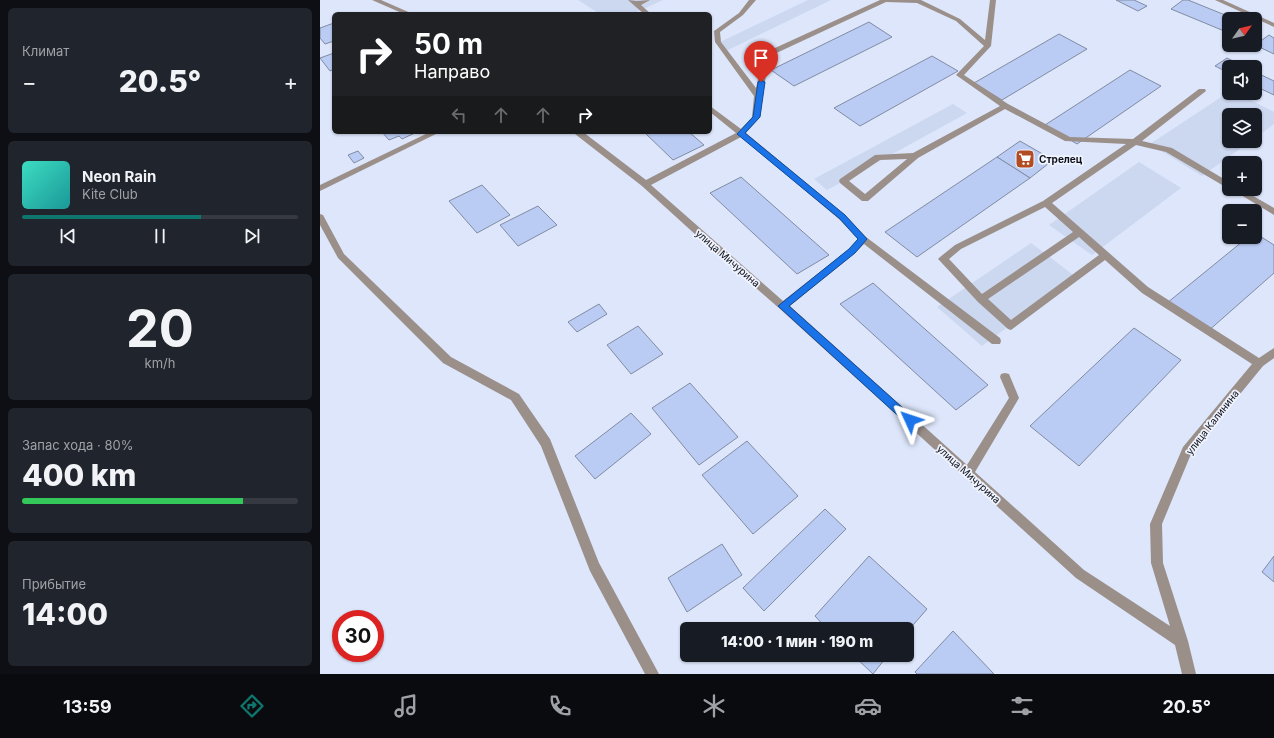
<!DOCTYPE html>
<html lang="ru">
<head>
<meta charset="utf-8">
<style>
	:root { --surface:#171b24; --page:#20242c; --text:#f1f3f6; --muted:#9ea1a6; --line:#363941; --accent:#0f766e }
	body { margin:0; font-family:Inter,sans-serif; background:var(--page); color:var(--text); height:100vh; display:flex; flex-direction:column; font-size:15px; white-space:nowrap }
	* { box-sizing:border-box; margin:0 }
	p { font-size:13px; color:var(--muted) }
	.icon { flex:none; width:22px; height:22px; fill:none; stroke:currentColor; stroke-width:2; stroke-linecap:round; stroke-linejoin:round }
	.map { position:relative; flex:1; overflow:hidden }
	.panel { display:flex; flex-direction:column; gap:8px; padding:8px; background:#0d0f14; width:320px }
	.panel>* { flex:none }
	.hud { position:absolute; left:12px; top:12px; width:380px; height:122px; border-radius:6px; box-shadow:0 1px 3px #0004; background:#202124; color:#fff; overflow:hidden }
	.needle { width:26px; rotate:56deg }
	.controls { position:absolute; left:902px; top:12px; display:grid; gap:8px }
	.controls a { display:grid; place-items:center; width:40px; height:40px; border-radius:6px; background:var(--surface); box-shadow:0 1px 3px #0004; font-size:20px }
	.speed { position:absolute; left:12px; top:610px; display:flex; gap:8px; font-size:20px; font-weight:700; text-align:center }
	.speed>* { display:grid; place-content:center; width:52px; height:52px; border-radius:50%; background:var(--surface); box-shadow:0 1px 3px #0004; line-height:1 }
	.speed .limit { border:6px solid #d22; background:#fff; color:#111 }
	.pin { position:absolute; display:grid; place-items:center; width:34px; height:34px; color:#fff; margin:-41px -17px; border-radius:50% 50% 50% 0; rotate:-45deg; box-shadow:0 0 4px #0007 }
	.pin .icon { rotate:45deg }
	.me { position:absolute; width:44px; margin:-22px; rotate:312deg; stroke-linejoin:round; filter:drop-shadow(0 0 3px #0008) }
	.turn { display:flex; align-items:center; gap:14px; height:84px; padding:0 16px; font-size:18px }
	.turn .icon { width:52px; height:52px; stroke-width:2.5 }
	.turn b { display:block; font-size:28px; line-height:34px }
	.lanes { display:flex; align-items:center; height:38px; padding:0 16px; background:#0003; justify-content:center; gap:20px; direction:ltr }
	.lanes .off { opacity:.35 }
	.big { font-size:30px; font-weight:800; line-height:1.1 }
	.panel .card { flex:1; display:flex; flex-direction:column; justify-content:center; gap:6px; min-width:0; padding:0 14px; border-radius:6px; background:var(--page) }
	.panel .dial { align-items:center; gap:0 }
	.dial b { font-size:52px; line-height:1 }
	.song { display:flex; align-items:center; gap:12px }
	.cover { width:48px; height:48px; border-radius:6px; background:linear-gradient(135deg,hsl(170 70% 55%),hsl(180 70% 35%)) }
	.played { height:4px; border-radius:2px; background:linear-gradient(90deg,var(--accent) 65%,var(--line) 65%) }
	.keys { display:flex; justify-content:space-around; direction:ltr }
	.heat { display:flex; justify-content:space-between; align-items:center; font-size:22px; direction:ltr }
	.charge { height:6px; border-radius:3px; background:linear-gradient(90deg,#34c759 80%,var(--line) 0) }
	.trip { position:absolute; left:360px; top:622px; width:234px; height:40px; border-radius:6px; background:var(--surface); box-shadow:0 1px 3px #0004; font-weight:800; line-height:40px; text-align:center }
	.tab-bar { display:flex; height:64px; justify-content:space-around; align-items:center; background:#090b0e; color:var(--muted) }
	.tab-bar .icon { width:28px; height:28px }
	.tab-bar .active { color:var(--accent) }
	.tab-bar b { font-size:18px; color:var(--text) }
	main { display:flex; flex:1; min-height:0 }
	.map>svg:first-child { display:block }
</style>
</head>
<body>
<main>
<section class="panel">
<div class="card"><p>Климат</p>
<div class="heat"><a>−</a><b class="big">20.5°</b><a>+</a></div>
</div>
<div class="card">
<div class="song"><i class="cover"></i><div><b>Neon Rain</b><p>Kite Club</p></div></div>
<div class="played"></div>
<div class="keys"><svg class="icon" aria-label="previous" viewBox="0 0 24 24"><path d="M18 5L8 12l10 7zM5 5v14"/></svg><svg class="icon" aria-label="pause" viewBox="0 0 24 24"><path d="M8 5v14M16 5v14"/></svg><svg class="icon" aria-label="next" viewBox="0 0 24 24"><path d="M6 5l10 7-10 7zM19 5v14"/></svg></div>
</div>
<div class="card dial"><b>20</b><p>km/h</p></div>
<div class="card"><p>Запас хода · 80%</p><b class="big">400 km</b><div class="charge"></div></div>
<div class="card"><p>Прибытие</p><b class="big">14:00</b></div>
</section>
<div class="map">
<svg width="954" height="674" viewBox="0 0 954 674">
	<rect width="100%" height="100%" fill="#dde6fb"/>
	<!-- built -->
	<g fill="#ccd7f0">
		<polygon points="258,0 343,0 312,14 280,14"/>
		<polygon points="488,0 511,0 406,51 396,44"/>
		<polygon points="909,92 917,93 954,112 954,124 935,138 935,115 909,115 909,141 931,141 882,176 830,144"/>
		<polygon points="633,104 647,113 507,190 494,179"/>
		<polygon points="819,162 861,188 772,255 729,225"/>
		<polygon points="711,243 756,277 662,346 617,307"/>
	</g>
	<!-- building -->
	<g fill="#bbccf4" stroke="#818ba2">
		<polygon points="796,0 814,0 827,6 818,11"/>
		<polygon points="863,0 868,0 915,19 909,19 909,33 851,9"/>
		<polygon points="549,22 572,37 474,86 451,70"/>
		<polygon points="14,23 14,41 5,44 0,38 0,28"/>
		<polygon points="739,34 767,49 682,100 654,83"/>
		<polygon points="949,35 954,38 954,54 935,45"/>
		<polygon points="14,53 14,69 10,71 0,58"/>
		<polygon points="612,56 638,71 540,126 514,108"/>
		<polygon points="907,58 925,67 909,67 909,73 895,66"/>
		<polygon points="810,70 841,86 757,144 725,125"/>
		<polygon points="935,72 954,81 954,95 935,86"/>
		<polygon points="62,132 97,132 82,139 79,136 69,140"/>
		<polygon points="324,132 369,132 384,145 353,160"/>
		<polygon points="700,141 733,160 710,178 677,157"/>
		<polygon points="38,151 44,158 34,163 28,155"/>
		<polygon points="677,157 710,178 597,257 565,232"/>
		<polygon points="421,177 509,255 477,274 390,193"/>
		<polygon points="162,185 190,215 157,233 129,201"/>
		<polygon points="218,206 237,225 198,246 180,225"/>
		<polygon points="935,233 954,245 954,273 887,332 847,303 928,237 935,237"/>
		<polygon points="553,283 668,385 636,410 520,304"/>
		<polygon points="279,304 287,314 257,332 248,322"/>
		<polygon points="318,326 343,354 311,374 287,345"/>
		<polygon points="814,328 861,360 759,466 710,426"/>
		<polygon points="370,383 418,437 379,465 332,408"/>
		<polygon points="311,413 331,434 275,479 255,456"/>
		<polygon points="427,441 478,496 433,534 382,475"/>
		<polygon points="505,509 526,529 444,611 423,588"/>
		<polygon points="402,544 422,575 367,612 348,578"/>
		<polygon points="549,556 607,609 587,632 587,629 507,629 495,616"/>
		<polygon points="954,556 954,582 942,572"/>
		<polygon points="633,631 674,674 597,674 595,672"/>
		<polygon points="533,655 568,655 553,674"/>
	</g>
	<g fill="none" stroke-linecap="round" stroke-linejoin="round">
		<!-- minor -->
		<g fill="#9b8f8a" fill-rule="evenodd">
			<polygon points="52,0 61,0 93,14 84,14"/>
			<polygon points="308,0 317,1 330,0 321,5 331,14 324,14"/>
			<path d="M429,0H436L423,15L400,32L401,42L436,88L444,53L560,0H601L640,19L665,40L670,0H676L671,46L644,75L688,104L750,137L813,139L879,89H885L886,91L822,141L852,148L909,182V189L846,152L816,145L732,203L828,287L939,358L954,348V358L943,366L871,454L842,524L843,563L868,641L876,674H862L855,645L756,578L460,309L388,246L322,186L255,134L254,132H263L326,180L416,133L390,112V106L421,129L432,117L434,96L395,42L394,31L419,13ZM566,2L597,3L636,21L664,46L636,75L680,106L593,153L555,155L520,179L519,181L520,183L542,201H548L598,158L685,109L745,141L806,144L723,201L635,245L620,257L618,259L620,261L658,302L688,329L691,330L785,260L822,293L932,364L863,447L830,524L831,563L850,626L764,570L655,472L699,398L689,374L685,373L681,374L680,377L689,398L647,465L470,306L535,253L544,244L672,344H680L681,341L680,338L546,237L525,215L426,133L440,117L442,96L450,56ZM421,137L519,219L538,239L529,249L463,301L331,185ZM587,159L545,194L529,181L560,160ZM725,207L753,232L662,294L629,259L641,249ZM759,237L779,255L691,320L668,299Z"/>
			<polygon points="895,0 903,0 954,23 954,27"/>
			<polygon points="110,132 120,132 0,191 0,185"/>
			<polygon points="911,189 921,189 954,208 954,215"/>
			<polygon points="0,214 3,215 24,254 131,357 199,394 230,439 279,563 339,674 325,674 270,571 221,446 191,400 123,363 18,258 0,225"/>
		</g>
	</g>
	<!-- route -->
	<polygon fill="#1a73e8" stroke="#114b97" points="441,80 445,82 440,117 425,133 525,215 547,239 535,253 469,306 593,417 595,420 593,423 590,425 586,423 458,306 529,249 538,239 520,219 417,134 433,117 438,82"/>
	<!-- icons -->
	<defs>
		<g id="supermarket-square" transform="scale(1)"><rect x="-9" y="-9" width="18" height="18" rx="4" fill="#b24c23" stroke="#eff3fe"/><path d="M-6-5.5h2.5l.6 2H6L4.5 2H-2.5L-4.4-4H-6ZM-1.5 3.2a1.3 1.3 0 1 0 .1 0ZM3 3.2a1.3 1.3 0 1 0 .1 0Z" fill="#fff"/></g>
	</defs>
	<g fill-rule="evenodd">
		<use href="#supermarket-square" x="705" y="159"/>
	</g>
	<g text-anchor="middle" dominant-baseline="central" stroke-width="3.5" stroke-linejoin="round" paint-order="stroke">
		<!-- poi labels -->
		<g font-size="10" font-weight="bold" fill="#0f121b" stroke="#eff3fe" text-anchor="start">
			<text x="719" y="159">Стрелец</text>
		</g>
		<!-- street labels -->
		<g font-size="10" fill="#0f121b" stroke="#eff3fe">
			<text transform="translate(408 258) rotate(41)">улица Мичурина</text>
			<text transform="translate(892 422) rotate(-52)">улица Калинина</text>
			<text transform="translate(649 474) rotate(42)">улица Мичурина</text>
		</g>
	</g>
</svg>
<div class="controls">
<a><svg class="needle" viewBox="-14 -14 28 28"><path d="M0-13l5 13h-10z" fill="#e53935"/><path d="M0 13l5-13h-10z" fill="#9ea1a6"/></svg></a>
<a><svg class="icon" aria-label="sound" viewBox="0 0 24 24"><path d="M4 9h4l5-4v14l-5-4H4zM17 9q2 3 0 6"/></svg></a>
<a><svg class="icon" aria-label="layers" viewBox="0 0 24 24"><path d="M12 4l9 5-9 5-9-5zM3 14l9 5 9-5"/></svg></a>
<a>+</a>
<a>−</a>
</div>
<div class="speed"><div class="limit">30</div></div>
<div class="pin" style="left:441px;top:82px;background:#d93025"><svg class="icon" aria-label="arrive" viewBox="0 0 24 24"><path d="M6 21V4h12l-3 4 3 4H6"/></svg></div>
<svg class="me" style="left:590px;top:420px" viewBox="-20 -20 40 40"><path d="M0-17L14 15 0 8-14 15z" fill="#1a73e8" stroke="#fff" stroke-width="4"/></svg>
<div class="trip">14:00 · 1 мин · 190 m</div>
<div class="hud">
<div class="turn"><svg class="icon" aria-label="right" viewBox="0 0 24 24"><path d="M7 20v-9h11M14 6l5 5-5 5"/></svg><div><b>50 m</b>Направо</div></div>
<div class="lanes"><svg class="icon off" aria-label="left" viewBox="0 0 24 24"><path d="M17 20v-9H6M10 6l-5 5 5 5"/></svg><svg class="icon off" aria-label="ahead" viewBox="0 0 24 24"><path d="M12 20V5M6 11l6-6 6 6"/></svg><svg class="icon off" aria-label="ahead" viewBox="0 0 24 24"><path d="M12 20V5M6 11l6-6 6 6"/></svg><svg class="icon" aria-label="right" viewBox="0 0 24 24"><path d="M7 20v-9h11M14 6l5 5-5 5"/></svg></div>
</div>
</div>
</main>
<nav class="tab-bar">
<b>13:59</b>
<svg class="icon active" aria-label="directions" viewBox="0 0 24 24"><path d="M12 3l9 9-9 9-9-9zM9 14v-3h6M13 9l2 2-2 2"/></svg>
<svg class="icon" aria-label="music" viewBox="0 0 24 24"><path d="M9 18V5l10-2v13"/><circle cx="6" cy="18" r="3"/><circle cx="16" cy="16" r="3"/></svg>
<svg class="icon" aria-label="phone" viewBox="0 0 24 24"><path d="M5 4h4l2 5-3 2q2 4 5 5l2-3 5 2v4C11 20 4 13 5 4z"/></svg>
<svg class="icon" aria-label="climate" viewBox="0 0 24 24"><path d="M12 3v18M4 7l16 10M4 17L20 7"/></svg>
<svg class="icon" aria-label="car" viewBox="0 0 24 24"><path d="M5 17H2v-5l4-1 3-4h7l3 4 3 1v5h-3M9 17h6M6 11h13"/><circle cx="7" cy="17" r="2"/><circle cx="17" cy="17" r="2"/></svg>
<svg class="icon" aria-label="filters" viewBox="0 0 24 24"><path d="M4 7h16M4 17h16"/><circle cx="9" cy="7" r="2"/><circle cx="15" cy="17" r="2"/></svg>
<b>20.5°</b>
</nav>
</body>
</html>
